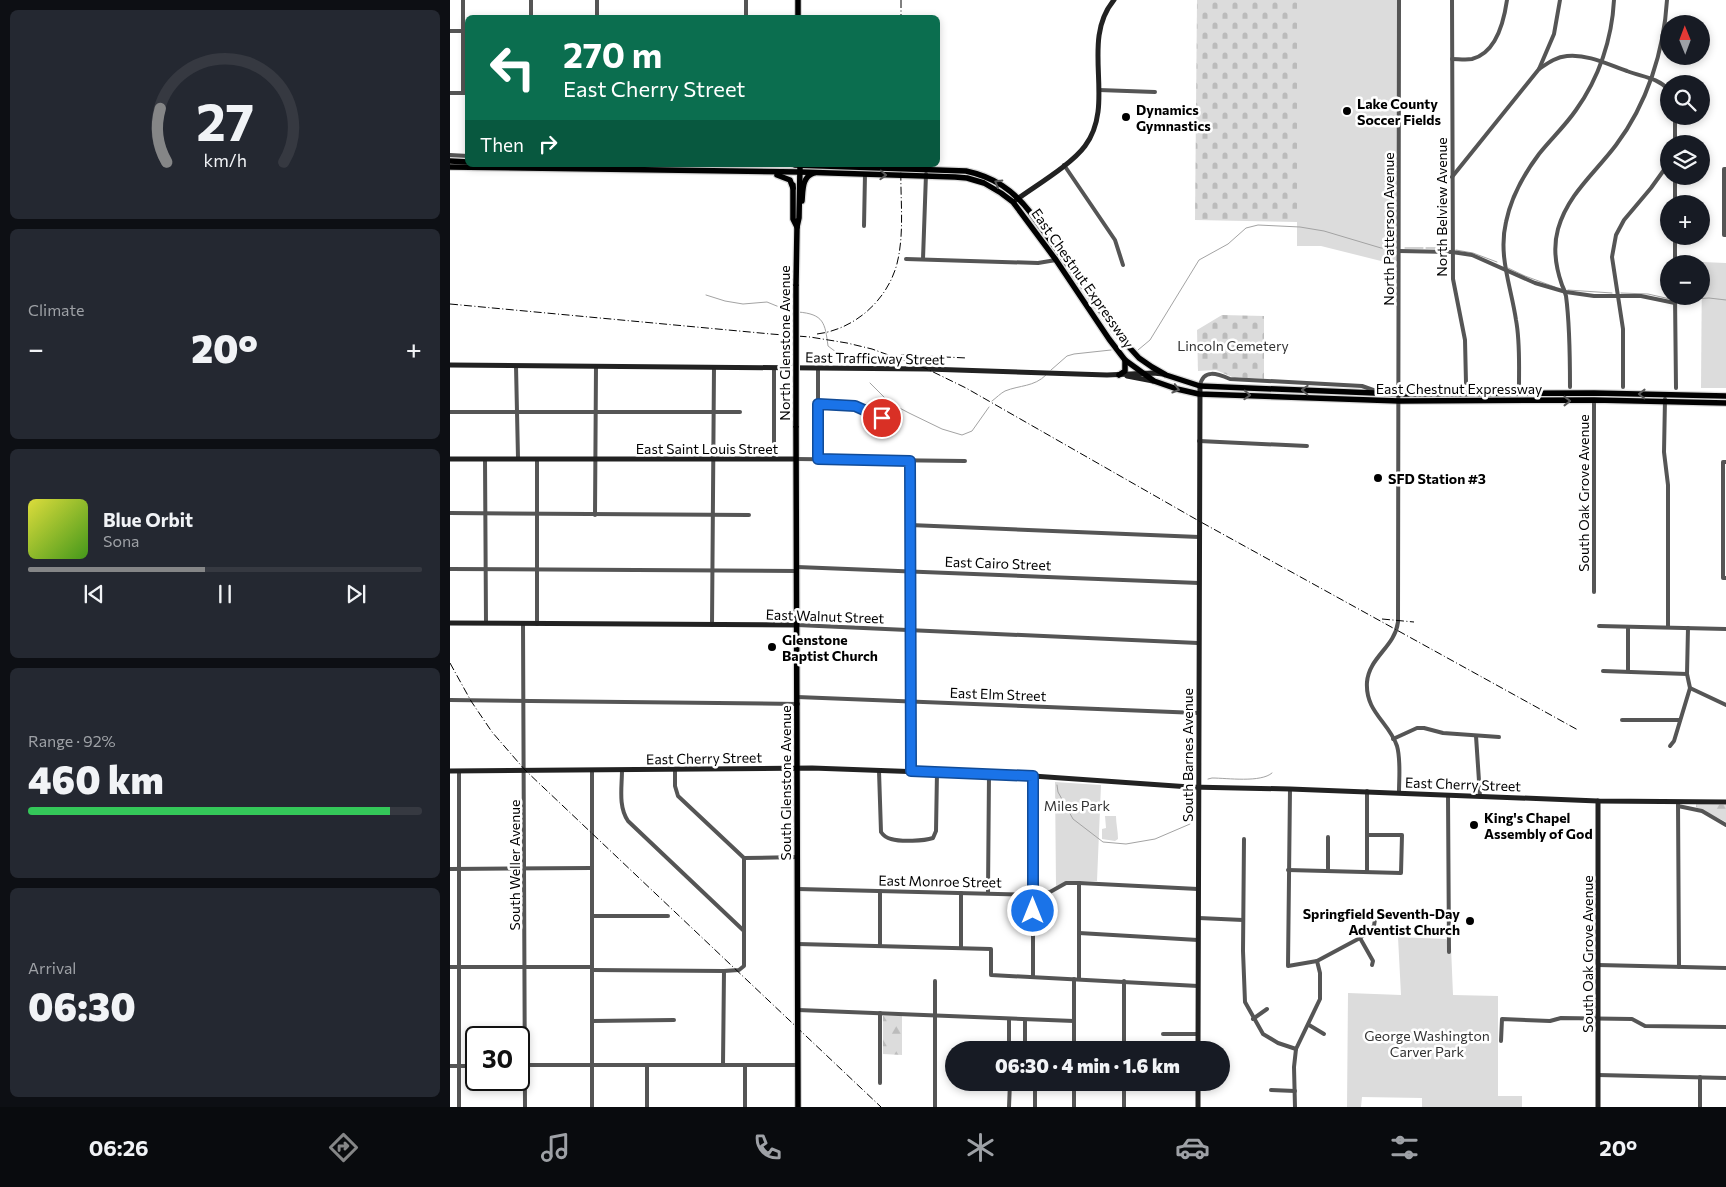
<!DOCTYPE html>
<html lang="en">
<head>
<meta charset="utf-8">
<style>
	:root { --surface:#171b24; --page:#242831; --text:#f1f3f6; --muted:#9ea1a6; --line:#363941; --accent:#858687 }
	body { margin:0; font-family:Commissioner,sans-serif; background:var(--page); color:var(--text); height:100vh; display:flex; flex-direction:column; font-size:19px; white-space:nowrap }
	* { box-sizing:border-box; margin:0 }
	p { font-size:16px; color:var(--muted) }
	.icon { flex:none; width:28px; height:28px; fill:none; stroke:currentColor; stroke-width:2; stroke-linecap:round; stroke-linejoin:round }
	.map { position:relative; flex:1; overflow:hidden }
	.sheet { display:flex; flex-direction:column; gap:10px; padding:10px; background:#0d0f14; width:450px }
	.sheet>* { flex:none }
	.guide { position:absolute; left:15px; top:15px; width:475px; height:152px; border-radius:8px; box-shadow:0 2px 8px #0003; background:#0b6e4f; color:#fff; overflow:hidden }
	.needle { width:32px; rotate:359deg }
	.fabs { position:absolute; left:1210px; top:15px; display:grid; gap:10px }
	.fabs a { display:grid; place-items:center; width:50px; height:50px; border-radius:50%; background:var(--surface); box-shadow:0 2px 8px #0003; font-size:25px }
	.speed { position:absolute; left:15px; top:1026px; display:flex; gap:10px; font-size:25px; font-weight:700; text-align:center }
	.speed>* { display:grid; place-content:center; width:65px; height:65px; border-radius:50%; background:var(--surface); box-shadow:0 2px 8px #0003; line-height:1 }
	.speed .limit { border:2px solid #111; border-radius:8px; background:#fff; color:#111 }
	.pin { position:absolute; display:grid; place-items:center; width:42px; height:42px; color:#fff; margin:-21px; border:2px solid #fff; border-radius:50%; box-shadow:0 1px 5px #0007 }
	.me { position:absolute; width:55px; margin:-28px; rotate:0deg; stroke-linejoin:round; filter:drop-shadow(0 0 4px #0008) }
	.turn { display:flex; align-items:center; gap:18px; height:105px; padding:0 15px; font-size:22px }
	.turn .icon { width:65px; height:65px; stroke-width:2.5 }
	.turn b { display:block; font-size:35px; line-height:42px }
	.then { display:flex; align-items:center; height:48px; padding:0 15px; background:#0003; gap:10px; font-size:19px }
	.big { font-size:38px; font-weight:800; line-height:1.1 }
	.sheet .card { flex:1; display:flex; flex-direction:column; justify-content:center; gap:8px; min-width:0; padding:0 18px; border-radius:8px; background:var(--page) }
	.sheet .dial { align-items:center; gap:0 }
	.dial svg { height:130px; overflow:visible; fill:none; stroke:var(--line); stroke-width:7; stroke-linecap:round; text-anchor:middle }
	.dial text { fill:var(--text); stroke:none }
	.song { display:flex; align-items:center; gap:15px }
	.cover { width:60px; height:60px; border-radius:8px; background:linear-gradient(135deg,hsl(60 70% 55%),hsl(100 70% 35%)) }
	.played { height:5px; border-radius:2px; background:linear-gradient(90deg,var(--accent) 45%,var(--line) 45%) }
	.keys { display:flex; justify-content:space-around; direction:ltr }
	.heat { display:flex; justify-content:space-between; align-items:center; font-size:28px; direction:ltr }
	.charge { height:8px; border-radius:4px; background:linear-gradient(90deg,#34c759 92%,var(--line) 0) }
	.trip { position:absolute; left:495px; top:1041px; width:285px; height:50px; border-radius:25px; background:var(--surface); box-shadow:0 2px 8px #0003; font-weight:800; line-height:50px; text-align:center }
	.tabs { display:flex; height:80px; justify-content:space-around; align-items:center; background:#090b0e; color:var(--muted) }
	.tabs .icon { width:35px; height:35px }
	.tabs .selected { color:var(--accent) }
	.tabs b { font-size:22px; color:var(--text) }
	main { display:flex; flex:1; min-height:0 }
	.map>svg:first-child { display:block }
</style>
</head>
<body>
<main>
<section class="sheet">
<div class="card dial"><svg viewBox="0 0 100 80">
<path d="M14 69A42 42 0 1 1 86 69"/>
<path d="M14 69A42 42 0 0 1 10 36" stroke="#858687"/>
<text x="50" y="56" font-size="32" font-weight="700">27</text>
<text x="50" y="72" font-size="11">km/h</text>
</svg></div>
<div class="card"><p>Climate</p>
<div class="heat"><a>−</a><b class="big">20°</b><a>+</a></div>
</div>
<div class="card">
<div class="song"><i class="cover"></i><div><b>Blue Orbit</b><p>Sona</p></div></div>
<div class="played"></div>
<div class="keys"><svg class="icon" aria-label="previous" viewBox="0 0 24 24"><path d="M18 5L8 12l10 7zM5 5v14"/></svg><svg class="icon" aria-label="pause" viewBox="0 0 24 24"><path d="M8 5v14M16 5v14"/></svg><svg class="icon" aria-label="next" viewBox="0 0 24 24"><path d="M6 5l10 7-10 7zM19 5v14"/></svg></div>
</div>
<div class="card"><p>Range · 92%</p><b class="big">460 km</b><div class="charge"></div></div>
<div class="card"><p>Arrival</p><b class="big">06:30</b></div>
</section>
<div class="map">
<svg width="1276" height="1107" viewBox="0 0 1276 1107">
	<defs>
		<pattern id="forest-firs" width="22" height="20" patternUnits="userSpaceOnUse" patternTransform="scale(1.25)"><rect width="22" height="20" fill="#dcdcdc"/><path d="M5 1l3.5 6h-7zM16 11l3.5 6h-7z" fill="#bbb"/></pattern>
		<pattern id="cemetery-stones" width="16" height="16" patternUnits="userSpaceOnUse" patternTransform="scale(1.25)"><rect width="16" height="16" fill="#dcdcdc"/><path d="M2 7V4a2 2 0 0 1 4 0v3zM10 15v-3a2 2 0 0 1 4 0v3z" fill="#bbb"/></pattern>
	</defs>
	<rect width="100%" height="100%" fill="#fff"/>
	<!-- forest -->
	<g fill="url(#forest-firs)">
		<polygon points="1246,804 1276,805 1276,822 1246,807"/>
		<polygon points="433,1016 452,1016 452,1055 433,1054"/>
	</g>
	<!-- cemetery -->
	<g fill="url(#cemetery-stones)">
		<polygon points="747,0 847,0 847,222 745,220"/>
		<polygon points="772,315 814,316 814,379 782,377 766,370 748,371 747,330"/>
	</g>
	<!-- park -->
	<g fill="#dcdcdc">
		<polygon points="847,0 947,0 947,265 871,246 847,246"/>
		<polygon points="1252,262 1276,263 1276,388 1251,388"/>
		<polygon points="605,782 651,785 647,881 620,881 606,886"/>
		<path d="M655,816H666C666,824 668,831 668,839L665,841L652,839V829L656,828Z"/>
		<polygon points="948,937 996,939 1001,947 1003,995 1048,996 1048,1096 1072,1096 1072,1107 972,1107 972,1098 912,1097 911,1107 897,1107 898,993 951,995"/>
	</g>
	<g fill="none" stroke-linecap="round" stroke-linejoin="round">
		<!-- stream -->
		<g stroke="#a3a3a3" stroke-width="1">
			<polyline points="955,248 973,248"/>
			<polyline points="976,248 999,248"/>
			<polyline points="1006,250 1023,253 1047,262"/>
			<polyline points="1058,268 1075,276 1105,287"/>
			<polyline points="1118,290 1162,293"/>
			<polyline points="1171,293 1198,294 1220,299"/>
			<polyline points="256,295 275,301 293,304 317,302 339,311 344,312"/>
			<polyline points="1228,300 1259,298 1276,300"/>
			<path d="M348,312C374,314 375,323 378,346L398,361"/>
			<polyline points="688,350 700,340 749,260 778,244 796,228 808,225 850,227 874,231 931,248 946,248"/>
			<polyline points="601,370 617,356 624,354 661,350"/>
			<polyline points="420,383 440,403 459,413 492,429 512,435 522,431 539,407"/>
			<path d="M542,401C546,398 551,393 555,391C570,385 584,387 596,375"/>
			<path d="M758,779L762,778C777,778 811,783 822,773"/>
			<polyline points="607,785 608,792 623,819 653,842 676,844 705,839 740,824"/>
		</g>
		<!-- primary casing -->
		<g stroke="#dbdbdb" stroke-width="8">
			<g id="primary">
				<polyline points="348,18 348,0"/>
				<polyline points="0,161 18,162"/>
				<path d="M345,165L516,171C544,177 563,190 580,212L668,335L689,358L702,367L716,375L750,386L949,394L1144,393L1276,396"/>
				<polyline points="0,167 350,172 505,177 517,178 534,183 551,193 563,202 606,260 659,339 675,360 704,381 727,389 749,394 949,401 1144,400 1276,403"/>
				<polyline points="327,175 340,180 343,188"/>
				<polyline points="343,185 343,219 347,227"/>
				<path d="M352,201C353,189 352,177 364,173"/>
				<polyline points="346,286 347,227 349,218 350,168"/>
				<polyline points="669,375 675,371 675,360"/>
				<polyline points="346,426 348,1107"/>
			</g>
		</g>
		<!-- street -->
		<g stroke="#555" stroke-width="4">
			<polyline points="296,0 296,18"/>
			<polyline points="1002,0 1003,279 1015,340 1016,383"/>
			<polyline points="81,18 81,0"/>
			<polyline points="147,18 147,0"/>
			<polyline points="0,31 18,31"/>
			<path d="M1002,59C1008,59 1016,60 1022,59C1046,53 1054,21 1057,0"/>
			<path d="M1089,69C1098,63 1106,57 1117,56C1138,54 1157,64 1177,71C1192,77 1207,77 1219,90"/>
			<polyline points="649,90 705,92"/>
			<polyline points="0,93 18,93"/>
			<polyline points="13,93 13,0"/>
			<polyline points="1225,144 1225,116"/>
			<polyline points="0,155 18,156"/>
			<polyline points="614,165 665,240 673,265"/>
			<polyline points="1276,169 1274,169 1274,235 1276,235"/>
			<polyline points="1225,176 1225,204"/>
			<polyline points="1002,177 1089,69 1104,34 1110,0"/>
			<polyline points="414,226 415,174"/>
			<polyline points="1225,236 1225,264"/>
			<polyline points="949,251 1002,252 1022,255 1085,283 1116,292 1144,296 1191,296 1225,303"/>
			<polyline points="456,259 588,263 606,260"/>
			<polyline points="473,259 476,174"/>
			<polyline points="1225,296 1226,388"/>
			<polyline points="66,366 68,458"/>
			<path d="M1069,384C1069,363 1070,341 1066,320C1061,286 1048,256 1056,222C1061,198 1074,174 1089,154C1101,139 1115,126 1126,110C1149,78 1162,39 1164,0"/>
			<path d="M750,386C753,368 768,374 780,379L912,386L926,391"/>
			<path d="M1120,387C1120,357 1120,326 1116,296C1115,292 1114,289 1112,285C1106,268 1103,247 1108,229C1118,194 1145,173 1166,145C1197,104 1214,51 1217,0"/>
			<polyline points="1173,387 1173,329 1162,257 1166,235 1174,220 1201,188 1219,163"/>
			<polyline points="1215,399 1214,452 1218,485 1218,627"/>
			<polyline points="1144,400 1144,592"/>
			<path d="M368,404C394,404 416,404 437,422"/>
			<polyline points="0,412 290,412"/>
			<polyline points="749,441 857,446"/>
			<polyline points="35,459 36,623"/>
			<polyline points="324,459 324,368"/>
			<polyline points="346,459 515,461"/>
			<polyline points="368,459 368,368"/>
			<polyline points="460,461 461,771"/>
			<polyline points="1276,462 1273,462 1273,578 1276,578"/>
			<polyline points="0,513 299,515"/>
			<polyline points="145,515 146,366"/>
			<polyline points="460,525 749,537"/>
			<polyline points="347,567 749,583"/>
			<polyline points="0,569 347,571"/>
			<polyline points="73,623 75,1107"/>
			<polyline points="87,624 87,459"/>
			<polyline points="262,625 264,367"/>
			<polyline points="347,625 748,643"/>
			<polyline points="1149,626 1276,629"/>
			<polyline points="1153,671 1237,674 1240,688 1276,705"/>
			<polyline points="1178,671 1178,627"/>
			<polyline points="1237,674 1238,628"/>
			<polyline points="347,697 748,713"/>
			<polyline points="0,700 348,704"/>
			<polyline points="1172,720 1230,720"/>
			<polyline points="1026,736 1030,796"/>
			<polyline points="943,739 967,728 974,728 993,733 1049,737"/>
			<polyline points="1220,746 1224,741 1240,688"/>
			<polyline points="142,770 142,1107"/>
			<path d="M172,770C172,787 168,806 178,821L294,931"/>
			<polyline points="9,771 9,1107"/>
			<path d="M429,771L431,832C433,835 436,838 441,839C451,842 474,841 483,838L486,831L487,772"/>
			<polyline points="840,789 838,966 867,961 895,946 910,938 924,926 925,919"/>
			<polyline points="917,791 917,872"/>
			<path d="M949,792C949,778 951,760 947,746C939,722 915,712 917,682C919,657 945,647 948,622L949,0"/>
			<polyline points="998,795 999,952"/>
			<polyline points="1228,802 1229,967"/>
			<polyline points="1228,806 1252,811 1276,825"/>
			<polyline points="794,839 793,951 795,1002 813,1034 828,1043 846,1049"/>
			<polyline points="294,858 348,857"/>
			<polyline points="0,869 142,868"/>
			<polyline points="838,870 951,873 952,835 917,835"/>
			<polyline points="878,870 878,837"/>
			<polyline points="629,883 629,979"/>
			<polyline points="348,889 583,895 600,892 616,883 629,883 748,889"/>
			<polyline points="430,891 430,945"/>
			<polyline points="511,893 511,948"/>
			<polyline points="538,893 539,774"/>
			<polyline points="142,916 218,916"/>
			<polyline points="749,918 793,920"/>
			<polyline points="629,933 748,940"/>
			<polyline points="910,938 923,961 922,965"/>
			<polyline points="348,944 541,949 541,975 748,986"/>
			<polyline points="1148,965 1276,968"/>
			<polyline points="0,967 142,967"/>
			<polyline points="142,970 274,971 289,970 294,966 294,858 228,796 225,786 225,769"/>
			<polyline points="583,977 583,776"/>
			<polyline points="674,981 674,1050"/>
			<polyline points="348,1010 624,1021"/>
			<polyline points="430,1013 430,1083"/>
			<polyline points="559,1019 559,1050"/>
			<polyline points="803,1019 817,1009"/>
			<polyline points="142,1021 224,1020"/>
			<polyline points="859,1025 874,1034"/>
			<polyline points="713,1034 748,1034"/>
			<polyline points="1051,1041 1052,1019 1100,1021 1111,1018 1182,1019 1195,1026 1276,1027"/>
			<polyline points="575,1050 575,1020"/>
			<polyline points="624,1050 624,979"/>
			<polyline points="69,1065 348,1065"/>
			<polyline points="197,1065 197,1107"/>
			<polyline points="273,1065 274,971"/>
			<polyline points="295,1065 295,1107"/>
			<polyline points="0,1066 26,1066"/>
			<polyline points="1148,1075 1276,1078"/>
			<polyline points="1250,1077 1250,1107"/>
			<polyline points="585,1082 585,1107"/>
			<polyline points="821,1090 845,1091"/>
			<polyline points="485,1107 485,981"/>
			<polyline points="559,1107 560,1082"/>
			<polyline points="624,1107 624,1082"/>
			<polyline points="674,1107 674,1082"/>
			<polyline points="845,1107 844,1067 846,1049 870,999 870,973 867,961"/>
		</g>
		<!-- secondary -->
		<g stroke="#222" stroke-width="5">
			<path d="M566,200C585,186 621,165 635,146C667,103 629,42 664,0"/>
			<polyline points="0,365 477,369 657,375 703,373 713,374"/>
			<polyline points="677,376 703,381"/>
			<polyline points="0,459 346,459"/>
			<polyline points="0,623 347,625"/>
			<polyline points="0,771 362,768 583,776 740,787 840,789 1148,801 1276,802"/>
			<polyline points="1148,801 1148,1107"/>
			<polyline points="748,1050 750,386"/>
			<polyline points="748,1082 748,1107"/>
		</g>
		<!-- primary -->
		<use href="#primary" stroke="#000" stroke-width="5.5"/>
		<!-- rail -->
		<g stroke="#000" stroke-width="1" stroke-dasharray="8 2.5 1 2.5" stroke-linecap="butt">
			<polyline points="451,0 451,18"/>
			<polyline points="0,304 321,334 360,337 397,343 422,349 477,369 516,388 749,521 1128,730"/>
			<path d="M367,334C408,329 443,295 449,254C454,225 450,194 451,165"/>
			<polyline points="451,355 517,358"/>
			<polyline points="932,619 964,622"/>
			<polyline points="0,663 21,701 42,732 75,770 431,1107"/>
		</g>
		<!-- primary-bridge casing -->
		<g stroke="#dbdbdb" stroke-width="8" stroke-linecap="butt">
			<polyline id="primary-bridge" points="346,426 346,286"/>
		</g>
		<!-- primary-bridge -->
		<use href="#primary-bridge" stroke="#000" stroke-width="5.5"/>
	</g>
	<!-- one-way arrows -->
	<defs><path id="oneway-chevron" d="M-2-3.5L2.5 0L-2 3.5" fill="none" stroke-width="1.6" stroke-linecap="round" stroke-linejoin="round" transform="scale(1.25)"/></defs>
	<g stroke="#595959">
		<use href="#oneway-chevron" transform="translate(433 175) rotate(2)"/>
		<use href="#oneway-chevron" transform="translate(548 183) rotate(-150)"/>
		<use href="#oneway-chevron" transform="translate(726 389) rotate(16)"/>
		<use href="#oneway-chevron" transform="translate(855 390) rotate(-178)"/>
		<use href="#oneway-chevron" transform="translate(1192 394) rotate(-179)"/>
		<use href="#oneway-chevron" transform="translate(797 395) rotate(2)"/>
		<use href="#oneway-chevron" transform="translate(1117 401)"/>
	</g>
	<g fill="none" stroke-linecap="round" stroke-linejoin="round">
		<!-- route casing -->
		<g stroke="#114b97" stroke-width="12">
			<polyline id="route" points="432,418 405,406 368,404 368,459 460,461 461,771 583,776 583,911"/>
		</g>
		<!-- route -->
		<use href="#route" stroke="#1a73e8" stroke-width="9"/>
	</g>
	<!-- markers -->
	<g fill="#000" stroke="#fff" stroke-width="2">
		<circle cx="897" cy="111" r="5"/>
		<circle cx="676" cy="117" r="5"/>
		<circle cx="928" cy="478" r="5"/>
		<circle cx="322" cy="647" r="5"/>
		<circle cx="1024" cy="825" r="5"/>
		<circle cx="1020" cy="921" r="5"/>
	</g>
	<g text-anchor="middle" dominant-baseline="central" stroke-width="5" stroke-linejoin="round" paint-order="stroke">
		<!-- poi labels -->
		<g font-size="14" font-weight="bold" fill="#000" stroke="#fff" text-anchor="start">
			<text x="907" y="103">Lake County<tspan x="907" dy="16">Soccer Fields</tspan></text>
			<text x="686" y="109">Dynamics<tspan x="686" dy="16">Gymnastics</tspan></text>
			<text x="938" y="478">SFD Station #3</text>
			<text x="332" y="639">Glenstone<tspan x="332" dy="16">Baptist Church</tspan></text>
			<text x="1034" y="817">King's Chapel<tspan x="1034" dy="16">Assembly of God</tspan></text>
			<text x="1010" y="913" text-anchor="end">Springfield Seventh-Day<tspan x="1010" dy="16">Adventist Church</tspan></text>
		</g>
		<!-- street labels -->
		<g font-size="14" fill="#000" stroke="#fff">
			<text transform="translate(991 207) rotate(-90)">North Belview Avenue</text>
			<text transform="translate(938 229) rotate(-90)">North Patterson Avenue</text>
			<text transform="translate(633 278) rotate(55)">East Chestnut Expressway</text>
			<text transform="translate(334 343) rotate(-90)">North Glenstone Avenue</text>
			<text transform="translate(425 358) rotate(1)">East Trafficway Street</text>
			<text x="1009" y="388">East Chestnut Expressway</text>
			<text x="257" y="448">East Saint Louis Street</text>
			<text transform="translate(1133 493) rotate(-90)">South Oak Grove Avenue</text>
			<text transform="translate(548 563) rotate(2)">East Cairo Street</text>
			<text transform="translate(375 616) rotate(2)">East Walnut Street</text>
			<text transform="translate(548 694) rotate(2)">East Elm Street</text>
			<text transform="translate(737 755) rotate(-90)">South Barnes Avenue</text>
			<text transform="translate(254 758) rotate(-1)">East Cherry Street</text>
			<text transform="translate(335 783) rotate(-90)">South Glenstone Avenue</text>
			<text transform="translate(1013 784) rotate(2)">East Cherry Street</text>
			<text transform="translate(64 865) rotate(-90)">South Weller Avenue</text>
			<text transform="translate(490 881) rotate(1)">East Monroe Street</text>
			<text transform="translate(1137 954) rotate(-90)">South Oak Grove Avenue</text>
		</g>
		<!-- park labels -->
		<g font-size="14" fill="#333" stroke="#fff">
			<text x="783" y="345">Lincoln Cemetery</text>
			<text x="627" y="805">Miles Park</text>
			<text x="977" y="1035">George Washington<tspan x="977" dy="16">Carver Park</tspan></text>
		</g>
	</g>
</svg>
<div class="fabs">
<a><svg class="needle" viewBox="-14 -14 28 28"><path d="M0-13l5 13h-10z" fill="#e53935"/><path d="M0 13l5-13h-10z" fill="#9ea1a6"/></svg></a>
<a><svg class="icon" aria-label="search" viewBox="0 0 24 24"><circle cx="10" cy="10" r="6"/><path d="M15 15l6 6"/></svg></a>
<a><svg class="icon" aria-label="layers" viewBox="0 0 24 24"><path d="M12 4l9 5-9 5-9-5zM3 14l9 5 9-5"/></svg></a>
<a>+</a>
<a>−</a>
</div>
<div class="speed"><div class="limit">30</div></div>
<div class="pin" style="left:432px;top:418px;background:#d93025"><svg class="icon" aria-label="arrive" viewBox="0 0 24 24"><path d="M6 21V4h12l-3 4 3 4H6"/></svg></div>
<svg class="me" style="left:583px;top:911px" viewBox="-20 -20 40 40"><circle r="17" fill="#1a73e8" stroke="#fff" stroke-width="3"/><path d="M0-11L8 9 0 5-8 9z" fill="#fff"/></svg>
<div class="trip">06:30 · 4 min · 1.6 km</div>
<div class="guide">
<div class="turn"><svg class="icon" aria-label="left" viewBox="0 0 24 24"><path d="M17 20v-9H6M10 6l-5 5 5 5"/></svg><div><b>270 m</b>East Cherry Street</div></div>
<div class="then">Then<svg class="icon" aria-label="right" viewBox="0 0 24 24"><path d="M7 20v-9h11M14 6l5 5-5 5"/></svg></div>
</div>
</div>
</main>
<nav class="tabs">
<b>06:26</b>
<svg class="icon selected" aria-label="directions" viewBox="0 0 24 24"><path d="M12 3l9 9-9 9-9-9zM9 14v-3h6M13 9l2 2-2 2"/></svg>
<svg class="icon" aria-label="music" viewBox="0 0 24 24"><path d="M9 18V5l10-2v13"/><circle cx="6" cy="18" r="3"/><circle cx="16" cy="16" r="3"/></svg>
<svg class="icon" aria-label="phone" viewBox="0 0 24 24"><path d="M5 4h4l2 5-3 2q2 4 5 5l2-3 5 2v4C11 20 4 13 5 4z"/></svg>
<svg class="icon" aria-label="climate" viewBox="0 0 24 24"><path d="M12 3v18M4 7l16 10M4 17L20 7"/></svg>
<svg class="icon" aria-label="car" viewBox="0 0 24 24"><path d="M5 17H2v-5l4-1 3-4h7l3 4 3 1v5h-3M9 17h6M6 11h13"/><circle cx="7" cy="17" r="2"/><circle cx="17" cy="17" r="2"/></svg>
<svg class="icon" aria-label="filters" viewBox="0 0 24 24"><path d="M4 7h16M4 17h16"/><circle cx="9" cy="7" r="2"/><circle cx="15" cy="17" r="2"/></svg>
<b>20°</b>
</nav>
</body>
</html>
